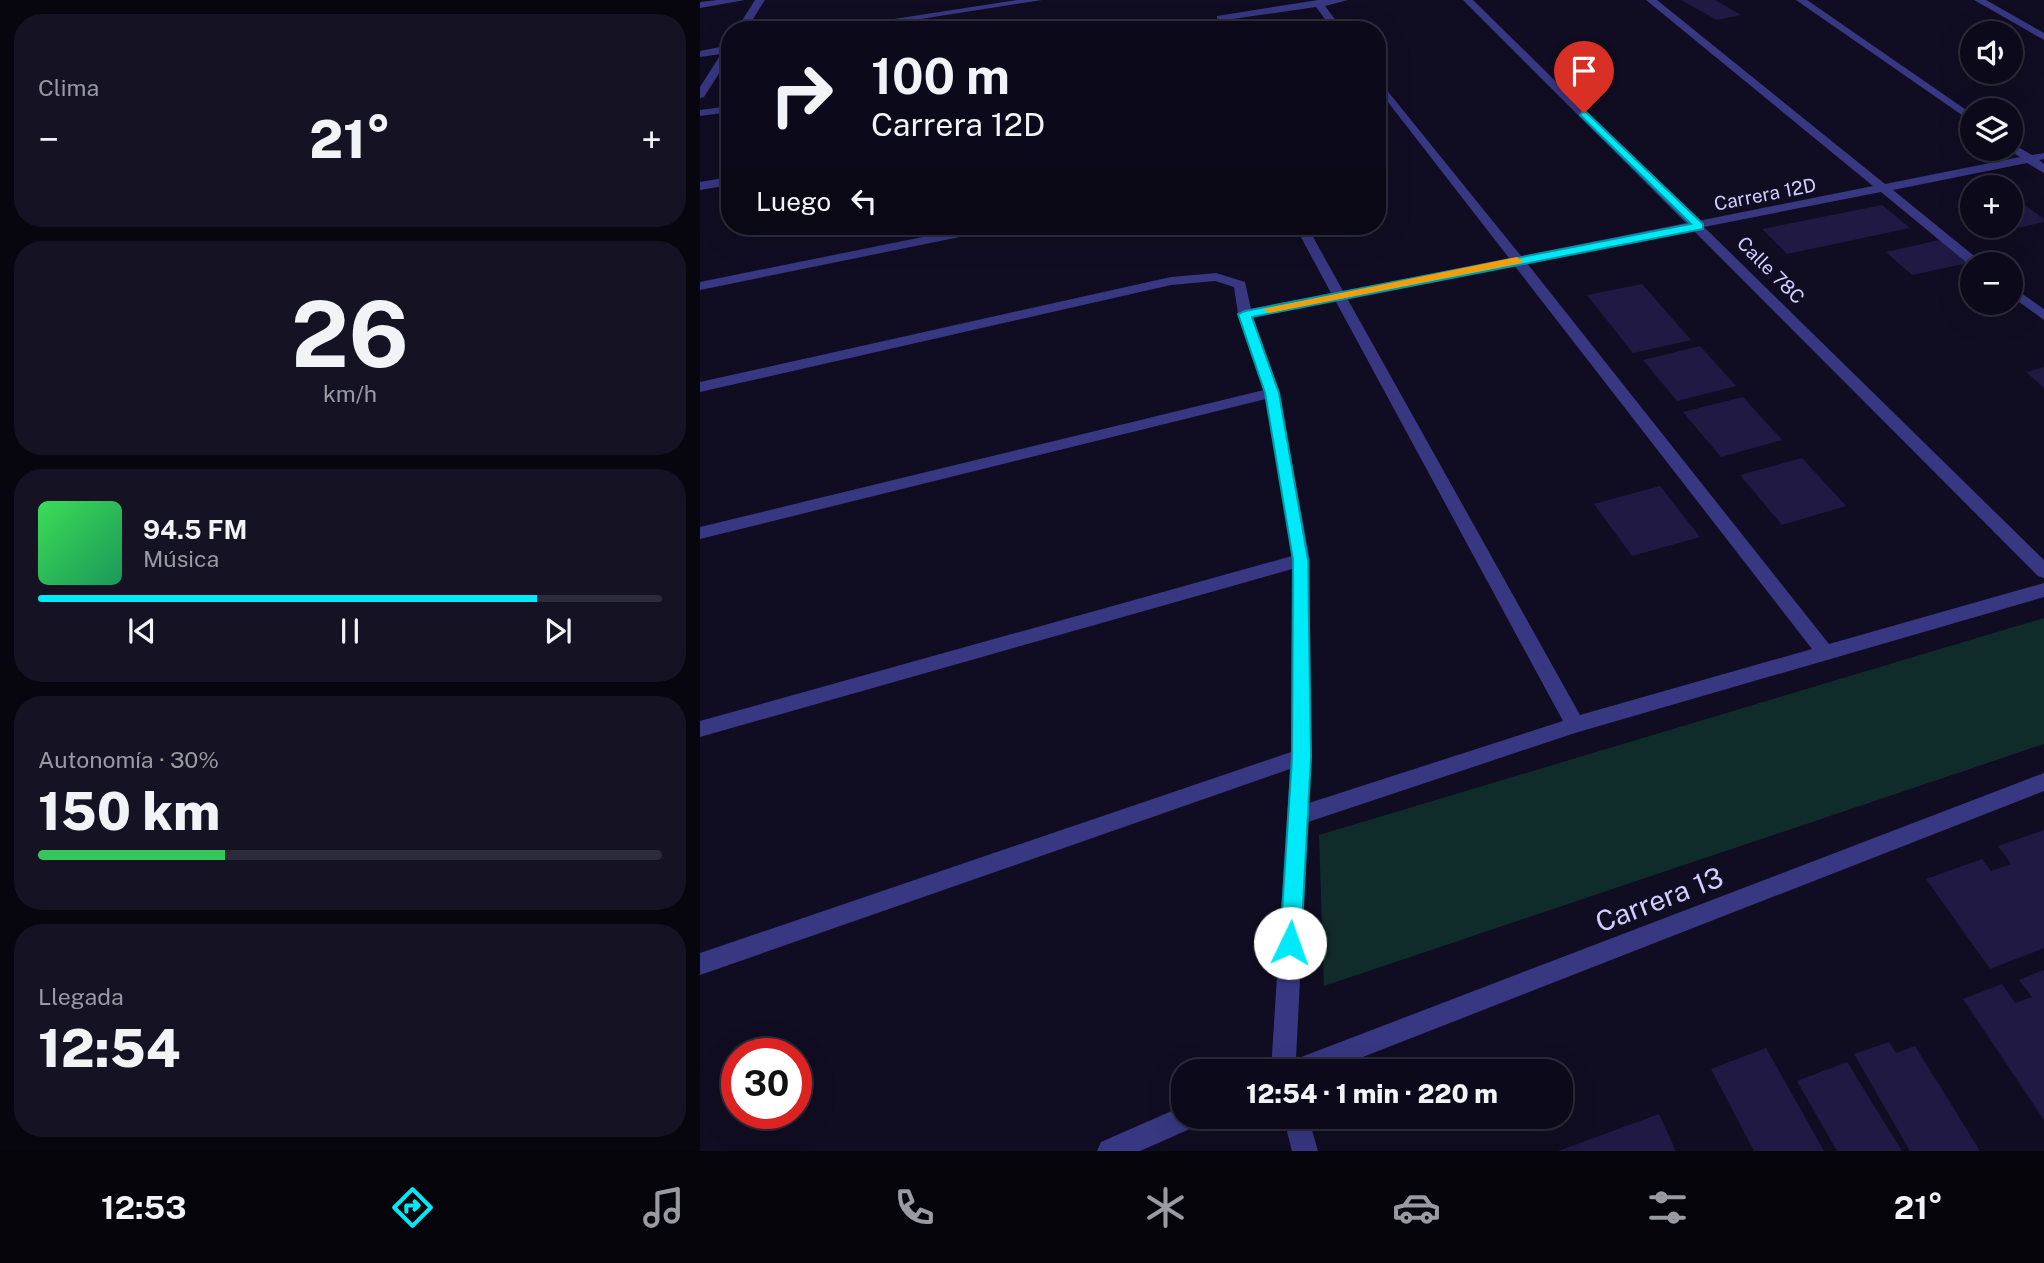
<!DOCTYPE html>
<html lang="es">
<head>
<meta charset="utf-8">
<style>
	:root { --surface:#0c0a1a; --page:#151323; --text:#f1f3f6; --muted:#9a9aa2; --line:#2c2b39; --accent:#00e9f9 }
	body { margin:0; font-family:"Public Sans",sans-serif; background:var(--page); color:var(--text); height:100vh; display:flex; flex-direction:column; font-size:26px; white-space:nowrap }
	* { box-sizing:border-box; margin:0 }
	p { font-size:23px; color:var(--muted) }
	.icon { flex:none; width:38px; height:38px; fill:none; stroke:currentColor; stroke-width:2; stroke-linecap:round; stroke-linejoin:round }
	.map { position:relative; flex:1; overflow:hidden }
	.details { display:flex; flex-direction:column; gap:14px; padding:14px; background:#07060e; width:700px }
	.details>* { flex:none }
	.banner { position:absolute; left:21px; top:21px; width:665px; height:214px; border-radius:28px; box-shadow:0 7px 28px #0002,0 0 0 2px var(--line); background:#0c0a1a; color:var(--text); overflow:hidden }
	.fabs { position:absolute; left:1260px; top:21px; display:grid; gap:14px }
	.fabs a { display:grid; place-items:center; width:63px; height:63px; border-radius:50%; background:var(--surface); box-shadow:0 7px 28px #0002,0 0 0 2px var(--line); font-size:35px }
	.speed { position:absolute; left:21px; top:1038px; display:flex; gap:14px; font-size:35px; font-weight:700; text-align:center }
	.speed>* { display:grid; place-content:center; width:91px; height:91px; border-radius:50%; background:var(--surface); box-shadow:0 7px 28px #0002,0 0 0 2px var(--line); line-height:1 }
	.speed .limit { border:10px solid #d22; background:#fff; color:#111 }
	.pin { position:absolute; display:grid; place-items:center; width:60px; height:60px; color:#fff; margin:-72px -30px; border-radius:50% 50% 50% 0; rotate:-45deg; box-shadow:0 0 7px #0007 }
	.pin .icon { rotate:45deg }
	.me { position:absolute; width:77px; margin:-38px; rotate:3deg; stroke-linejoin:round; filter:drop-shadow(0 0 5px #0008) }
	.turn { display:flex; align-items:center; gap:24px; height:147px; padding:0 35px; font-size:32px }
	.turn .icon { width:91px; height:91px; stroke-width:2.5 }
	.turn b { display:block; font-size:49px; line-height:60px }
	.then { display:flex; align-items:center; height:66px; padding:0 35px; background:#0003; gap:14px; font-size:26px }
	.big { font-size:52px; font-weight:800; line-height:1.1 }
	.details .tile { flex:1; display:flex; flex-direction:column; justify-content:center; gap:10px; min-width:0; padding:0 24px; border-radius:28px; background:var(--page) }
	.details .dial { align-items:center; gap:0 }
	.dial b { font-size:91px; line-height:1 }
	.song { display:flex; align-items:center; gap:21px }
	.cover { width:84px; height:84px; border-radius:10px; background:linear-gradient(135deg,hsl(130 70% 55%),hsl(150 70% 35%)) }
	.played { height:7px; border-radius:4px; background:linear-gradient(90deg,var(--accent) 80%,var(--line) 80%) }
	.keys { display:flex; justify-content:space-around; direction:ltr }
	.heat { display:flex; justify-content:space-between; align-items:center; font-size:38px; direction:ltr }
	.charge { height:10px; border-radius:5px; background:linear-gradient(90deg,#34c759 30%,var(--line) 0) }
	.trip { position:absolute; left:471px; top:1059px; width:402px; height:70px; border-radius:28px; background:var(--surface); box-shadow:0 7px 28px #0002,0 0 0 2px var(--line); font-weight:800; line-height:70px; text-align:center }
	.tabs { display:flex; height:112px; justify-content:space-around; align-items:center; background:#05040a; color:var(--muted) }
	.tabs .icon { width:49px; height:49px }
	.tabs .on { color:var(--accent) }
	.tabs b { font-size:32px; color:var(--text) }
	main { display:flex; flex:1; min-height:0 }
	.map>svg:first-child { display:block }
</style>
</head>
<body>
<main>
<section class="details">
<div class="tile"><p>Clima</p>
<div class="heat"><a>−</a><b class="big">21°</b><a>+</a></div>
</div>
<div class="tile dial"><b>26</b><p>km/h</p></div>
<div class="tile">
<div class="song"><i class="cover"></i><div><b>94.5 FM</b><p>Música</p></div></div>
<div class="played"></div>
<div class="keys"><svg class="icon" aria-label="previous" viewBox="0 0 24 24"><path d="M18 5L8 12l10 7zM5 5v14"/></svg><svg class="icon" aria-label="pause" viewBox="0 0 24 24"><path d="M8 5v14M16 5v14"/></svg><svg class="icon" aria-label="next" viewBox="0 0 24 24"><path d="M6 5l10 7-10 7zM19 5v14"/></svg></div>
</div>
<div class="tile"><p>Autonomía · 30%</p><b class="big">150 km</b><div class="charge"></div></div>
<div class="tile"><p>Llegada</p><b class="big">12:54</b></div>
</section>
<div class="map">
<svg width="1344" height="1151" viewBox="0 0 1344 1151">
	<rect width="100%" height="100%" fill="#100d22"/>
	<!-- green -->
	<polygon fill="#102c2a" points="1344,618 1344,744 624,986 619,835"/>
	<!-- building -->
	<g fill="#201943">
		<polygon points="981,0 1015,0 1041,15 1017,20"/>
		<polygon points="1319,201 1344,219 1344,222 1292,234 1280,226 1311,226 1311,203"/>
		<polygon points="1182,205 1210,228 1087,254 1062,229"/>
		<polygon points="1244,239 1273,262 1212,275 1186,252"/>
		<polygon points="942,284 991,340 933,353 887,295"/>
		<polygon points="1000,346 1036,386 977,401 943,360"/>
		<polygon points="1344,367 1344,388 1326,372"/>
		<polygon points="1043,397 1082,440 1021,457 983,412"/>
		<polygon points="1102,458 1146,506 1082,525 1040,475"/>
		<polygon points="960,486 1000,537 932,556 894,504"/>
		<polygon points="1344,830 1344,948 1290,969 1226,879 1282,859 1291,871 1311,864 1298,846"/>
		<polygon points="1344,970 1344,1120 1263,999 1302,984 1315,1003 1332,997 1319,980"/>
		<polygon points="1189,1042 1196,1053 1215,1046 1280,1151 1210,1151 1154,1054"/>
		<polygon points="1066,1048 1124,1151 1054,1151 1011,1069"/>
		<polygon points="1147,1062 1202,1151 1137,1151 1097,1081"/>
		<polygon points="959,1114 976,1151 858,1151"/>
	</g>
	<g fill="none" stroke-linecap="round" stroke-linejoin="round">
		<!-- minor -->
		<g fill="#373782" fill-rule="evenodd">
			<polygon points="17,0 45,0 0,8 0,2"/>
			<polygon points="55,0 65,0 46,30 36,30"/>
			<polygon points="317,0 342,0 150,30 123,30"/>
			<polygon points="618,0 648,0 625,6 643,30 633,30 616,7 526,20 529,30 499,30 517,25 517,16"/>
			<path d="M763,0H773L998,221L1173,186L946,0H957L1185,184L1320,157L1307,149H1311V143L1332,155L1344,153V159L1339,160L1344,164V173L1327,163L1193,190L1284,264H1272V267L1181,192L1004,227L1344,560V578L1338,576L992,229L826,262L1129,644L1344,583V597L875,733L608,822L596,1059L1344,773V791L627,1071H571L590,769L0,975V953L591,752L592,569L0,737V721L592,556L566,399L0,539V527L564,390L538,314L534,287L515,281L471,285L0,392V382L471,277L516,273L545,282L551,309L631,293L595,226H607L643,291L809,258L677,88V78L821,256L986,223ZM814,265L1112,649L880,715L647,298ZM635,300L863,721L609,803L610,560L579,393L553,317Z"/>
			<polygon points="1096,0 1107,0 1272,114 1272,122"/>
			<polygon points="1274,0 1286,0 1344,33 1344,40"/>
			<polygon points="30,45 30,56 4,97 0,98 0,87 21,54 0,57 0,51"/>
			<polygon points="30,106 30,112 0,116 0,110"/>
			<polygon points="30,177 30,185 0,190 0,182"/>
			<polygon points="277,226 300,226 294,230 0,290 0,282"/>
			<polygon points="1311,286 1344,309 1344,320 1311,296"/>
			<polygon points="483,1106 483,1116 502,1116 499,1125 440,1151 397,1151 401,1142"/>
			<polygon points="583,1116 608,1116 618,1151 592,1151"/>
		</g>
	</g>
	<!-- route -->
	<polygon fill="#00e9f9" stroke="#0097a2" stroke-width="2" points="884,110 1003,224 1003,229 552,317 579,393 608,560 611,757 601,943 598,950 590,953 583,950 580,943 592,757 593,560 565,393 538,314 545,311 991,224 880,115"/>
	<!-- slow -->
	<polygon fill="#f59e0b" points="817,257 823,261 821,263 569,313 563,309"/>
	<g text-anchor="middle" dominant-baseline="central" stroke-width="7" stroke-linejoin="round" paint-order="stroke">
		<!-- far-street labels -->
		<g font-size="19" fill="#d2ceff" stroke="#100d22">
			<text transform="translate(1065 194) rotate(-11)">Carrera 12D</text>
			<text transform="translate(1071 270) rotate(45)">Calle 78C</text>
		</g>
		<!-- near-street labels -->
		<g font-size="28" fill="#d2ceff" stroke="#100d22">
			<text transform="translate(959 899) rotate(-21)">Carrera 13</text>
		</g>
	</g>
</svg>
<div class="fabs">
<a><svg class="icon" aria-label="sound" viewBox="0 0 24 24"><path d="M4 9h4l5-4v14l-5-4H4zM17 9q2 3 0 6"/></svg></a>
<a><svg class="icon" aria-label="layers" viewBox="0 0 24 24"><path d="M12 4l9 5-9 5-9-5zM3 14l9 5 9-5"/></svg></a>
<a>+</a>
<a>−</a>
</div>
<div class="speed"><div class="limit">30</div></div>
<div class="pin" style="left:884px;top:113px;background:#d93025"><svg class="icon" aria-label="arrive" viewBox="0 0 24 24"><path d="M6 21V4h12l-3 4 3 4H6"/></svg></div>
<svg class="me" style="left:590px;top:943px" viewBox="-20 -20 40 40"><circle r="19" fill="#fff"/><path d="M0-13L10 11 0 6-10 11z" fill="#00e9f9"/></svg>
<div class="trip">12:54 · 1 min · 220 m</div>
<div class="banner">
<div class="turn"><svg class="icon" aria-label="right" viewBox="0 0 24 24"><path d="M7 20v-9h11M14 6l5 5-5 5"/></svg><div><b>100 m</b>Carrera 12D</div></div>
<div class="then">Luego<svg class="icon" aria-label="left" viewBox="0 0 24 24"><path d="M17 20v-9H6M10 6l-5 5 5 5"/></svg></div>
</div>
</div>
</main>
<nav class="tabs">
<b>12:53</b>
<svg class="icon on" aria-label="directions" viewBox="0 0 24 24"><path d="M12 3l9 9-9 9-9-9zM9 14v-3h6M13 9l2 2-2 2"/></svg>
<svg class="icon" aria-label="music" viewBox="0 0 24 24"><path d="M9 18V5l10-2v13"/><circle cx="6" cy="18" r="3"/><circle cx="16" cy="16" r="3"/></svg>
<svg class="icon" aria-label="phone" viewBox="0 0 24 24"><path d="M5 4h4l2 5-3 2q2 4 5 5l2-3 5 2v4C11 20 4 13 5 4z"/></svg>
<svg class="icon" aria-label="climate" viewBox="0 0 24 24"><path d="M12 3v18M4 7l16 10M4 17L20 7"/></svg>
<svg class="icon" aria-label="car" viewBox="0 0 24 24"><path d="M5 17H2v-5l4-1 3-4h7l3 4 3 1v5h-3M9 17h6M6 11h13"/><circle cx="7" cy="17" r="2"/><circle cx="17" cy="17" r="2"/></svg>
<svg class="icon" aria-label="filters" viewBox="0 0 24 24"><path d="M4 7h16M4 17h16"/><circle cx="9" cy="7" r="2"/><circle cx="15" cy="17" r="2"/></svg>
<b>21°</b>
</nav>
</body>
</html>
